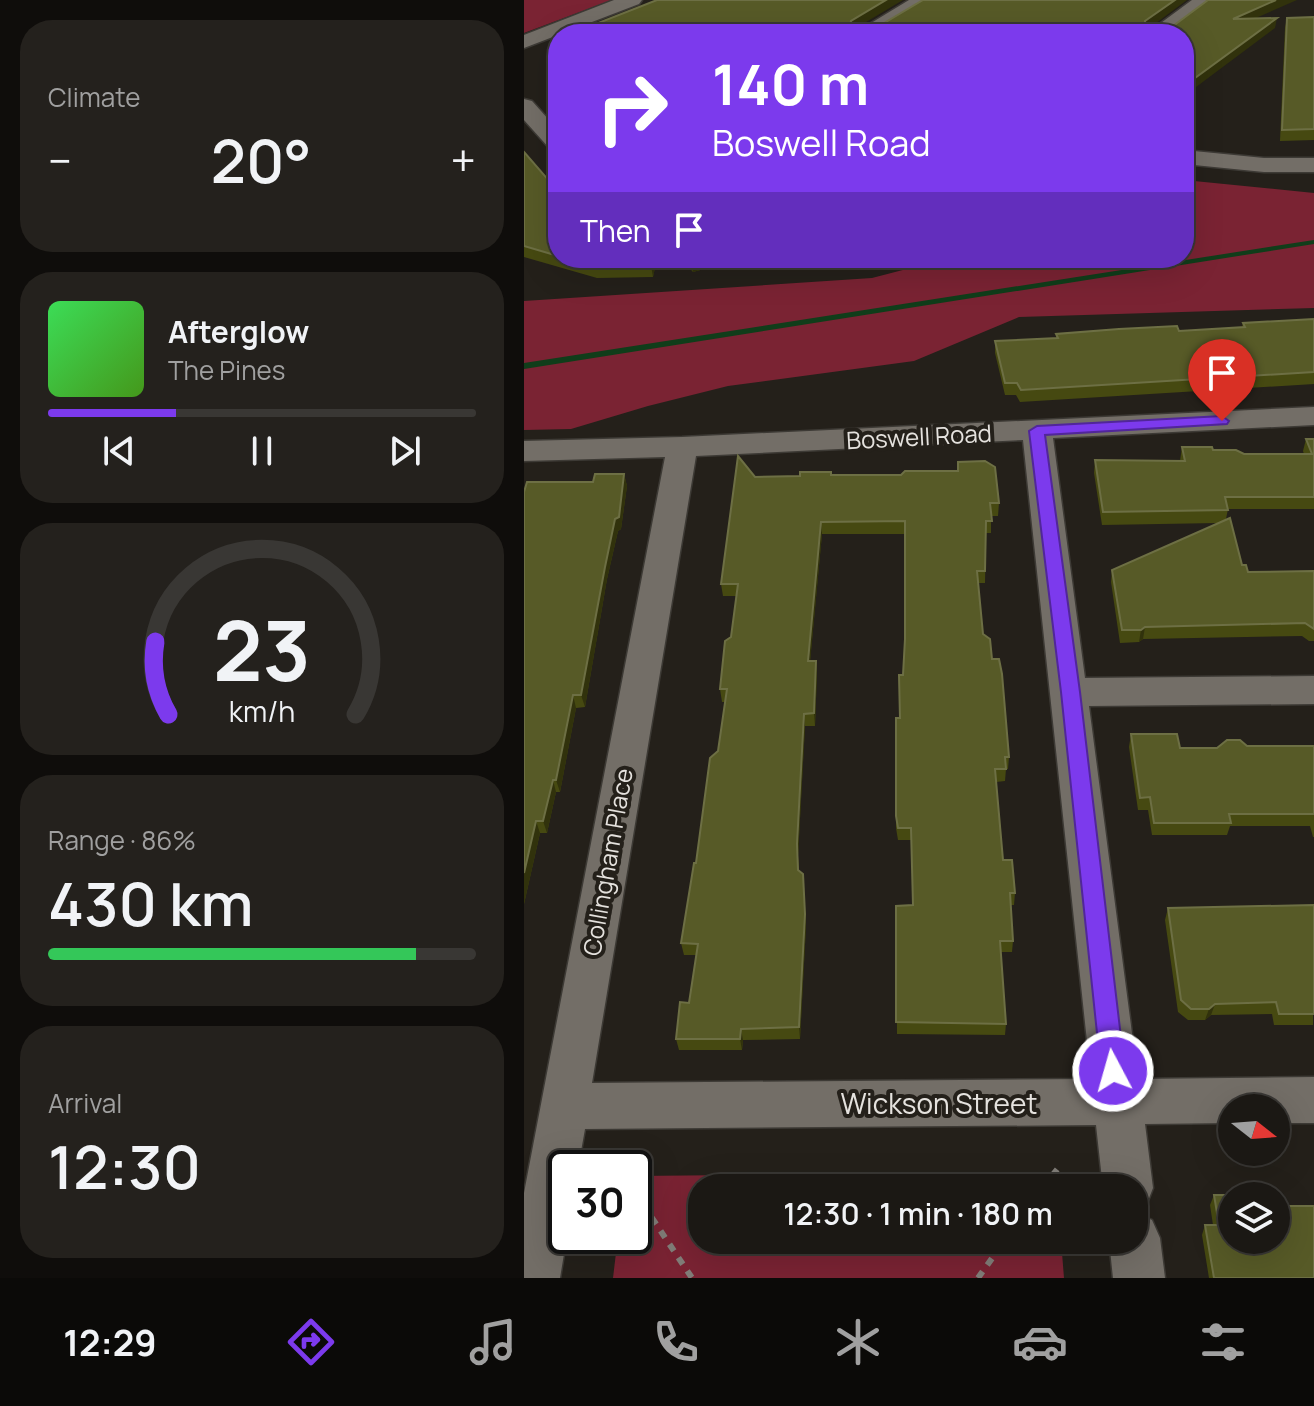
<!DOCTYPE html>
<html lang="en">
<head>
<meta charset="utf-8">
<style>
	:root { --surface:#1b1814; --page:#24211d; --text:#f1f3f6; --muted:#a0a0a0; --line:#393734; --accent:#7c3aed }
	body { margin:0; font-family:Manrope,sans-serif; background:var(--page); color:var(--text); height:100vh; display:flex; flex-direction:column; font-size:30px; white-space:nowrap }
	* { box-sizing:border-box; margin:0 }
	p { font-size:26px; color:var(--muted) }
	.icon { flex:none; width:44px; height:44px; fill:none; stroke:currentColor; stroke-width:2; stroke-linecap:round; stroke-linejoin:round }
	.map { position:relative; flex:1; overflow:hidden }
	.sheet { display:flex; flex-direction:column; gap:20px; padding:20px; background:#0f0d0b; width:524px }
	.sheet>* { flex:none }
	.hud { position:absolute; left:24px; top:24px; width:646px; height:244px; border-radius:32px; box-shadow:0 8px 32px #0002,0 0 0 2px var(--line); background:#7c3aed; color:#fff; overflow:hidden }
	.needle { width:52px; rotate:107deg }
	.fabs { position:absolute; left:694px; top:1094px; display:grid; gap:16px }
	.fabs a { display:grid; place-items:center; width:72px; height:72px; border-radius:50%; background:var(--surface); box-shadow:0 8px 32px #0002,0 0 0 2px var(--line); font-size:40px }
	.speed { position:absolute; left:24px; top:1150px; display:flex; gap:16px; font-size:40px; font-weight:700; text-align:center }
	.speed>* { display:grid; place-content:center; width:104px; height:104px; border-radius:50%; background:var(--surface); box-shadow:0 8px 32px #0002,0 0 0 2px var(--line); line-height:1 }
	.speed .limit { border:4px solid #111; border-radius:12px; background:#fff; color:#111 }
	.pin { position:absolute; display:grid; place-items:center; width:68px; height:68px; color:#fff; margin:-82px -34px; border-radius:50% 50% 50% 0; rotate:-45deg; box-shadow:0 0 8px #0007 }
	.pin .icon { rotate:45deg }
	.me { position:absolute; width:88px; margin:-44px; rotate:354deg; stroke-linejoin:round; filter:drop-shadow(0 0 6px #0008) }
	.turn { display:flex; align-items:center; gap:28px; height:168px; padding:0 32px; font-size:36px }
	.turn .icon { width:104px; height:104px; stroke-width:2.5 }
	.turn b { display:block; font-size:56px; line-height:68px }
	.then { display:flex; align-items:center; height:76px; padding:0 32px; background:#0003; gap:16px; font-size:30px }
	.big { font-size:60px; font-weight:600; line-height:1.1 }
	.sheet .tile { flex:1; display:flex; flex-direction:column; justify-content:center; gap:12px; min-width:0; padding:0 28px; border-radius:32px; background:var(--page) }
	.sheet .dial { align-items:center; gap:0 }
	.dial svg { height:208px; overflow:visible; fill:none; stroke:var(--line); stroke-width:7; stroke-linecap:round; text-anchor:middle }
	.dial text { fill:var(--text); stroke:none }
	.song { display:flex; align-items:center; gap:24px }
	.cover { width:96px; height:96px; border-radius:12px; background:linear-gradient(135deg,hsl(130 70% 55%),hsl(100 70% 35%)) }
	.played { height:8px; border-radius:4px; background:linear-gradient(90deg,var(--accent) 30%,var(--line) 30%) }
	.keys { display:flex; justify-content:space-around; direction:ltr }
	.heat { display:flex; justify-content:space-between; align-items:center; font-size:44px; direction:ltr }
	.charge { height:12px; border-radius:6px; background:linear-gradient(90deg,#34c759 86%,var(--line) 0) }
	.trip { position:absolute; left:164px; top:1174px; width:460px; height:80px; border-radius:32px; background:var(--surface); box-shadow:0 8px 32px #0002,0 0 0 2px var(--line); font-weight:600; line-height:80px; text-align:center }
	.tabs { display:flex; height:128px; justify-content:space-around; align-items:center; background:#0b0a08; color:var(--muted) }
	.tabs .icon { width:56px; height:56px }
	.tabs .active { color:var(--accent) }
	.tabs b { font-size:36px; color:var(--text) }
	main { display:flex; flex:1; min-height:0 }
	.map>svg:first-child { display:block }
</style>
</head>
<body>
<main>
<section class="sheet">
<div class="tile"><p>Climate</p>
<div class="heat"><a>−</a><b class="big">20°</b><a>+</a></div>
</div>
<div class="tile">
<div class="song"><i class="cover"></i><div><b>Afterglow</b><p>The Pines</p></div></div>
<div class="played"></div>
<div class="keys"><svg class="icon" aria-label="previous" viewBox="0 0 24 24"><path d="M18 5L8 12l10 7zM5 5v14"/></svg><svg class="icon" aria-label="pause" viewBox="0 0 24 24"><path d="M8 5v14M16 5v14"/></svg><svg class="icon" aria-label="next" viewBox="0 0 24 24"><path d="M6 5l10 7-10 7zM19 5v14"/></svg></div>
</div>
<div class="tile dial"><svg viewBox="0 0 100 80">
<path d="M14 69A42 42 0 1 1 86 69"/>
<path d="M14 69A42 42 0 0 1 9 41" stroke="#7c3aed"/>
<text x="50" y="56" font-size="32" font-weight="700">23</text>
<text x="50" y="72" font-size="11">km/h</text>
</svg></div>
<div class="tile"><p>Range · 86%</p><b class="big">430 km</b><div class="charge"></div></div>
<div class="tile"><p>Arrival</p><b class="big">12:30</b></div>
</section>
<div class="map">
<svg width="790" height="1278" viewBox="0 0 790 1278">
	<rect width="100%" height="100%" fill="#24201a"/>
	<!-- green -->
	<g fill="#7a2333">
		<polygon points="0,0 88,0 0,33"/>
		<polygon points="660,180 790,193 790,308 495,317 390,361 204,386 124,406 47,429 0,430 0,301 348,278 425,258 660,258"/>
		<polygon points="531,1172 532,1188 178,1188 178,1240 537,1240 540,1278 89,1278 94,1236 110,1236 110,1176"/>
	</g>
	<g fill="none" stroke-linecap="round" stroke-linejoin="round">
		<!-- stream -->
		<polygon fill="#103d1a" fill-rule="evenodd" points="790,240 790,244 0,369 0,363"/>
		<!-- street casing -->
		<g stroke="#3d3a35" stroke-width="3">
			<g id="street">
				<polygon points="90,0 118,0 115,4 0,48 0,35"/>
				<polygon points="385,0 410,0 354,34 329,34"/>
				<polygon points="668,0 691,0 646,34 622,34"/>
				<polygon points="0,99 8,101 34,130 34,151 26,149 0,120"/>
				<polygon points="660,150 740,158 790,158 790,172 740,172 660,164"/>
				<path d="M790,407V425L529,438L561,678L790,676V704L565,706L614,1079L790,1077V1123H752V1108H708V1123L621,1124L629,1188L622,1206L610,1210V1188H579L572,1125L61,1129L54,1168H42L43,1236L36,1278H0V1193L141,457L0,461V441L158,437ZM499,440L567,1079L68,1083L172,456Z"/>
				<polygon points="610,1212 628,1220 636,1238 641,1278 589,1278 585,1240 610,1240"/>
			</g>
		</g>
		<!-- path -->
		<g stroke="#817d78" stroke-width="6" stroke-dasharray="8 8" stroke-linecap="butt">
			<polyline points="518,1188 536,1166"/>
			<polyline points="110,1191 168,1278"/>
			<polyline points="454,1278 481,1240"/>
		</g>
		<!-- street -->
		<use href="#street" fill="#736e67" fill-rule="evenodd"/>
	</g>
	<!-- wall -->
	<g fill="#464911">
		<polygon points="790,17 790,140 756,141 761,28 763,18"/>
		<polygon points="0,152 34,191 34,258 133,258 129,277 73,278 0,257"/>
		<polygon points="157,258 220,258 169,272"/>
		<polygon points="790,319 790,384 496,402 492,395 481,395 471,353 471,341 532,338 532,334 655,331 718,327 719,323"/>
		<polygon points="782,439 790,439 790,509 704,509 702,519 718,565 724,572 790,571 790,641 785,641 778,636 619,639 615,642 596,643 587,582 588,570 694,523 578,525 570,473 571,460 656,461 658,447 720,454 780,454 779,451"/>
		<polygon points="100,474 103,486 97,529 94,531 83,579 61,707 52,708 36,792 32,792 23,833 16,833 0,904 0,492 69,482"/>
		<polygon points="307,475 475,503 474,516 467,516 467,533 462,533 461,583 454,583 459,634 468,659 485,757 484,769 482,769 481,781 472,782 479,860 491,893 490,905 486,905 489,941 488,952 477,952 482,1024 481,1035 373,1034 372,906 389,905 387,840 374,840 372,828 372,718 376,718 379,675 381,639 381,534 298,534 286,661 292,661 293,673 291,726 281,726 274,856 275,870 279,874 282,926 276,1039 219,1040 218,1050 155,1050 152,1039 165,1003 173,955 160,955 157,943 194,751 201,702 198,702 196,689 207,637 212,596 199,596 197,584 231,477"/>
		<polygon points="607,734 656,748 693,748 723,746 790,746 790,837 789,837 786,826 706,826 703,835 628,835 624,810 614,810 605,747"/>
		<polygon points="790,905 789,1025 750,1025 748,1014 687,1015 681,1020 664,1020 654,1012 641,920 644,908"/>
		<polygon points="690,1195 708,1196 790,1278 685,1278 678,1235 681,1225 689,1225 686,1205"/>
	</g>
	<!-- shaded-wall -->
	<g fill="#31320c">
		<polygon points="362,0 379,0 327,31 327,21"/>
		<polygon points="651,0 663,0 620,32 621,21"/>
		<polygon points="752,0 773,0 707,29 709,19"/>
		<polygon points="753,18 751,28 660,96 660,86"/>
		<polygon points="129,258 133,258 129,277 127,265"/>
		<polygon points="177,258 220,258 169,272 167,261"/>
		<polygon points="231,258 252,258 231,264"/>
		<polygon points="100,474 103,486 97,529 94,531 83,579 61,707 57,695 81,567"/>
		<polygon points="297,522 298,534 285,674 284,661"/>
		<polygon points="621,627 619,639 615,642 617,630"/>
		<polygon points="292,661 293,673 291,726 290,713"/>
		<polygon points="49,695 52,708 36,792 32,780"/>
		<polygon points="280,714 281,726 274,856 275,882 273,844"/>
		<polygon points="29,780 32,792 23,833 19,821"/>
		<polygon points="12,821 16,833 0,904 0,873"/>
		<polygon points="279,874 282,926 276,1039 275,1027"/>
		<polygon points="691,1004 687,1015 681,1020 685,1009"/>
		<polygon points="217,1029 219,1040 218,1050 216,1039"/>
	</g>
	<!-- building -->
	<g fill="#575a27" stroke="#6d6f44" stroke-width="2">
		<polygon points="133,0 362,0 327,21 326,26 355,26 399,0 651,0 621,21 621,26 649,26 684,0 752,0 709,19 753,18 660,86 660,34 55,34 74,29 69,25"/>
		<polygon points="790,17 790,129 758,130 763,18"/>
		<polygon points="0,152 34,191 34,256 0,246"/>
		<polygon points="42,258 129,258 127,265 71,266"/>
		<polygon points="790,319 790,372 497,390 493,383 481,383 471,341 534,338 532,334 595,329 653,326 655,331 721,327 719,323"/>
		<polygon points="782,439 790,439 790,497 701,497 704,510 579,512 571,460 661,461 658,447 688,447 689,450 712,450 720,454 788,454"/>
		<polygon points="214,456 231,477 276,476 276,472 307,472 307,475 377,475 381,471 434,471 434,462 461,461 471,467 475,503 466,503 468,521 462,521 461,571 453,571 459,634 466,639 468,659 475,659 478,674 485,757 481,757 482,769 471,769 479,860 488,860 491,893 486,893 489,941 476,941 482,1024 372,1022 372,906 389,905 387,828 374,828 372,816 372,718 376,718 375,675 379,675 381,639 381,521 297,522 284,661 292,661 290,713 280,714 273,844 274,870 279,874 281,914 275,1027 217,1029 216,1039 152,1039 156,1002 165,1003 174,944 157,943 170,863 172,863 186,758 194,751 203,689 196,689 201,641 207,637 214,584 197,584"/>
		<polygon points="71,474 100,474 95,517 91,519 81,567 57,695 49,695 32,780 29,780 19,821 12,821 0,873 0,492 3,482 69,482"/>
		<polygon points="706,518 718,565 722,565 724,572 790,571 790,629 781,623 621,627 617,630 598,630 588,570"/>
		<polygon points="607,734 653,734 656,748 693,748 703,740 716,740 723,746 790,746 790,814 705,814 707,823 630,823 626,797 616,798"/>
		<polygon points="790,905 790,1014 755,1014 752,1002 691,1004 685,1009 667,1009 657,1000 644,908"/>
		<polygon points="690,1195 725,1195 725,1196 708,1196 708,1240 752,1240 752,1206 790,1206 790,1278 690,1278 681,1225 695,1225"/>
	</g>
	<!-- route -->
	<polygon fill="#7c3aed" stroke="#51269a" stroke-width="2" points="698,416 705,421 703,424 521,435 556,692 601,1071 597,1078 589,1082 581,1078 577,1071 537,692 505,431 513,426"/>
	<g text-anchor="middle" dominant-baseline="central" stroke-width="8" stroke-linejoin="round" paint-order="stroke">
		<!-- street labels -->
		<g font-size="24" fill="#e5e2de" stroke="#24201a">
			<text transform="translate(395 436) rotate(-3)">Boswell Road</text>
			<text transform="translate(83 862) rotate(-80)">Collingham Place</text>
		</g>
		<!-- near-street labels -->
		<g font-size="28" fill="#e5e2de" stroke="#24201a">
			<text x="415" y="1103">Wickson Street</text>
		</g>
	</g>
</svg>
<div class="fabs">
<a><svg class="needle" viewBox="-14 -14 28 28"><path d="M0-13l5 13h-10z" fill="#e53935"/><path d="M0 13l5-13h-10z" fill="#a0a0a0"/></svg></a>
<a><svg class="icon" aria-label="layers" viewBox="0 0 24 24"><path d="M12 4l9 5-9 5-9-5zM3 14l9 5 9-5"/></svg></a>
</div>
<div class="speed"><div class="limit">30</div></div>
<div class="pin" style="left:698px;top:421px;background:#d93025"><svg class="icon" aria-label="arrive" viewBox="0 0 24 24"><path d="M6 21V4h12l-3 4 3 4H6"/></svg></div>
<svg class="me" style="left:589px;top:1071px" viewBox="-20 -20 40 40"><circle r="17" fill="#7c3aed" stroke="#fff" stroke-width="3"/><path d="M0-11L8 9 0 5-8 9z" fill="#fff"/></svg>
<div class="trip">12:30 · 1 min · 180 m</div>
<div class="hud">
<div class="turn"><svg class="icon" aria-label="right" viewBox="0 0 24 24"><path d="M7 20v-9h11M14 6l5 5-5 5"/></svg><div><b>140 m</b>Boswell Road</div></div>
<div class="then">Then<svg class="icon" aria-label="arrive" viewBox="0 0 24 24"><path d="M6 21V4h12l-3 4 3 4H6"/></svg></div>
</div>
</div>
</main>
<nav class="tabs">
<b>12:29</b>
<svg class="icon active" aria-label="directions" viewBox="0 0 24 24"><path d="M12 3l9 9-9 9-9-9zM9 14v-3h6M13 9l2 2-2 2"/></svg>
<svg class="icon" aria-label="music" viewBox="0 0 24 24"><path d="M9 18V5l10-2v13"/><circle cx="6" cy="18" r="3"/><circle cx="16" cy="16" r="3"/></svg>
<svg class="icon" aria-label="phone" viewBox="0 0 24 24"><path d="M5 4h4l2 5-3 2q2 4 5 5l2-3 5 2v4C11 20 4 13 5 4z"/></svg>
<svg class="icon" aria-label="climate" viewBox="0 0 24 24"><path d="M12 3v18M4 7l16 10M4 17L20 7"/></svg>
<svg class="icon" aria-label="car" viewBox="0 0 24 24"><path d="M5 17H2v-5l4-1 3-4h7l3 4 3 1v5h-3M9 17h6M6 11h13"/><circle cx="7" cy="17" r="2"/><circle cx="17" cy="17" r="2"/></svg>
<svg class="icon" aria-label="filters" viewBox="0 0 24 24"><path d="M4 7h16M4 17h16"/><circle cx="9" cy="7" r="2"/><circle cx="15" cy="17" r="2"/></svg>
</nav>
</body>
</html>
